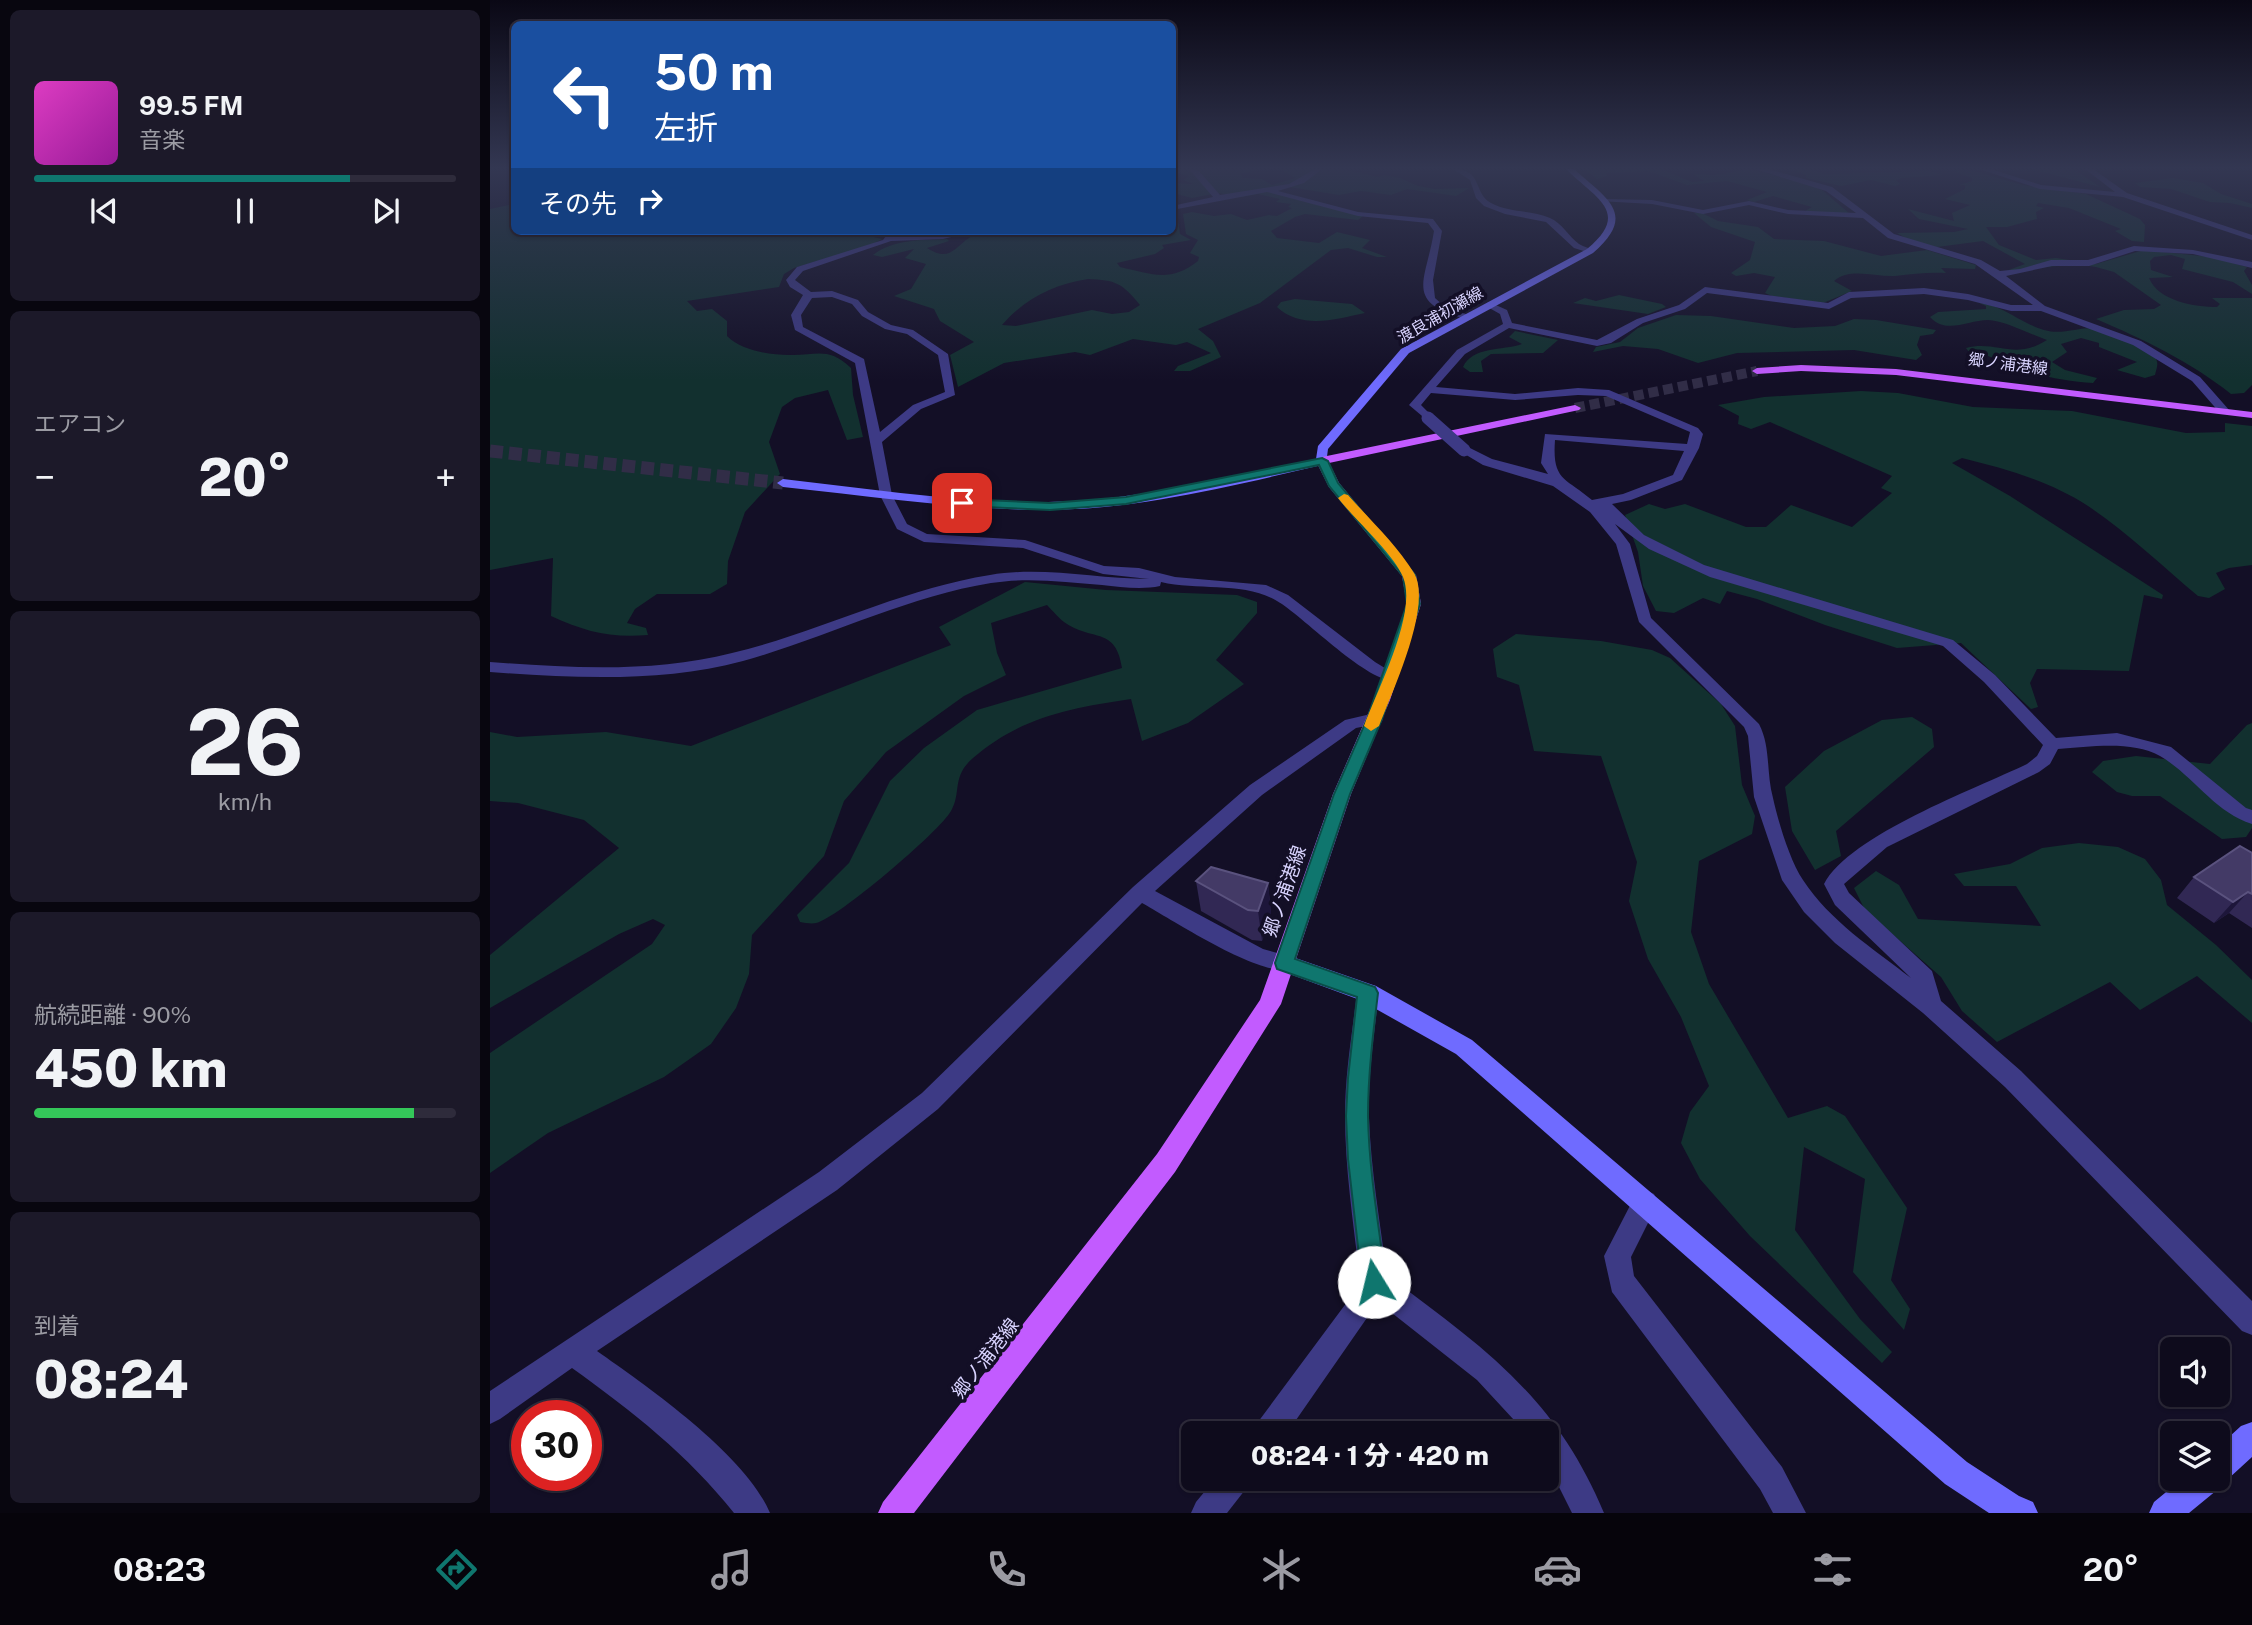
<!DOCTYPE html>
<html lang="ja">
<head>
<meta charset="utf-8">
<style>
	:root { --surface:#0e0b1c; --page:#1c1929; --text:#f1f3f6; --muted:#9b9ba3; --line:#2e2b3b; --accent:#0f766e }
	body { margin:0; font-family:"Public Sans","Noto Sans JP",sans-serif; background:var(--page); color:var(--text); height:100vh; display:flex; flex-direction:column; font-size:26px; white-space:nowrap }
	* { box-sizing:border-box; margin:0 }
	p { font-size:23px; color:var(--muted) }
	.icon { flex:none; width:38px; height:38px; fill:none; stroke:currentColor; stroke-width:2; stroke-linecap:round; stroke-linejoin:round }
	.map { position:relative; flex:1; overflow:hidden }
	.panel { display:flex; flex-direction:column; gap:10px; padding:10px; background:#08060f; width:490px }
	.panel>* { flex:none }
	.hud { position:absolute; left:21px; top:21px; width:665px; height:214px; border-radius:10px; box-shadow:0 2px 5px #0004,0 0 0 2px var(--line); background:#1a4fa0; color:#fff; overflow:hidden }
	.fabs { position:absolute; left:1670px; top:1337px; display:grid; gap:14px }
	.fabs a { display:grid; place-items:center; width:70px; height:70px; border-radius:10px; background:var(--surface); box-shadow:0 2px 5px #0004,0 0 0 2px var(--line); font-size:35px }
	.speed { position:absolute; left:21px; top:1400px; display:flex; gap:14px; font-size:35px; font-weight:700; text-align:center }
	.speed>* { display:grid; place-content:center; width:91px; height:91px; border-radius:50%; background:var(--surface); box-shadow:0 2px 5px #0004,0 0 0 2px var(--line); line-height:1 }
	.speed .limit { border:10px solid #d22; background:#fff; color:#111 }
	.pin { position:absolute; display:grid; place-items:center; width:60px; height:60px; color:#fff; margin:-30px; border-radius:14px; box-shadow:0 4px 10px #0006 }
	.me { position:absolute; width:77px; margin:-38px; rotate:351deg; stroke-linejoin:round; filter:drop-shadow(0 0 5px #0008) }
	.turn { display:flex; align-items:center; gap:24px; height:147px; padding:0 28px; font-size:32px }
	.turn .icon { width:91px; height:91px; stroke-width:2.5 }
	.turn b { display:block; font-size:49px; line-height:60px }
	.then { display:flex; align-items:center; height:66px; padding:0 28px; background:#0003; gap:14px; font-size:26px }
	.big { font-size:52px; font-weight:800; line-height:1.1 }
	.panel .widget { flex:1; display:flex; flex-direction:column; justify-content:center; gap:10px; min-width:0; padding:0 24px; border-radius:10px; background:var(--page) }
	.panel .dial { align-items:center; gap:0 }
	.dial b { font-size:91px; line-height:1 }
	.song { display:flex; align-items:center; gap:21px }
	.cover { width:84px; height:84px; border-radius:10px; background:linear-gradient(135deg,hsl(310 70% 55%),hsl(300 70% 35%)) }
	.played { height:7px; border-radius:4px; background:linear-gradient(90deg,var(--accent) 75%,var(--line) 75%) }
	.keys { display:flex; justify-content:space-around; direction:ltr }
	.heat { display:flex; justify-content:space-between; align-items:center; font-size:38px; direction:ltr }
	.charge { height:10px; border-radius:5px; background:linear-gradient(90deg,#34c759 90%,var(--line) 0) }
	.trip { position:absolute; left:691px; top:1421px; width:378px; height:70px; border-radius:10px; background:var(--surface); box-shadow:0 2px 5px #0004,0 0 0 2px var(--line); font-weight:800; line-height:70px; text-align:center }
	.tabs { display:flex; height:112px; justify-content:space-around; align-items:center; background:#06040b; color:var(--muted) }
	.tabs .icon { width:49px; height:49px }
	.tabs .current { color:var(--accent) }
	.tabs b { font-size:32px; color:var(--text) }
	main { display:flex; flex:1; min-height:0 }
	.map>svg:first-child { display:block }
</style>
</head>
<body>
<main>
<section class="panel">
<div class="widget">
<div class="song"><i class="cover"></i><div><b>99.5 FM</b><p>音楽</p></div></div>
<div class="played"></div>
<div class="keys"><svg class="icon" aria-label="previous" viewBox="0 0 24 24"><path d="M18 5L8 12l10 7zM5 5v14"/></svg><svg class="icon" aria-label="pause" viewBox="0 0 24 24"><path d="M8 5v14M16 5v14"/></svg><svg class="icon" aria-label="next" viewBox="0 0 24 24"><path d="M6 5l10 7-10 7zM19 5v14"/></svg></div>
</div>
<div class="widget"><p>エアコン</p>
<div class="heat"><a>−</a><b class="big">20°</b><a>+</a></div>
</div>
<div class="widget dial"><b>26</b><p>km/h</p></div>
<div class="widget"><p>航続距離 · 90%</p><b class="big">450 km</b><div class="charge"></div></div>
<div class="widget"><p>到着</p><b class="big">08:24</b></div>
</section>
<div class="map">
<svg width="1762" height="1513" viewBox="0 0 1762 1513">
	<rect width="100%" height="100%" fill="#130f26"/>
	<!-- green -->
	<g fill="#12302f" fill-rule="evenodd">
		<path d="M683,169H770L750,174L753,178L772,179L782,185L805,178L794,171L785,169H853L888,177L894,175L910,178L928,186L945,189L979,188L966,196L917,189L901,195L871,191L849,195L793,186L777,191L873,216L868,220L815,214L805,217L781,231L787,238L829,243L847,232L880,240L872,248L897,257H887L858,248L841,250L770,303L708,329L723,341L731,357L700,371H684L688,366L721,353L697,342L686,345L643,339L600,355L585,352L514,363L468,387L460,355L484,342L450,321L444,309L404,296L421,289L436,264L415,258L424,249L392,257L383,255C403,239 432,240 457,239L459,241L437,248C459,262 463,249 479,238C483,234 490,233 496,231H682L683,213H687L690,234L701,240L672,245L674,248L665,254L627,263L630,267C661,274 681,283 708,261L709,257L700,253L708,240L696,234L693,214L702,212L724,216L741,214L757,220L779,215L787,216L802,208L798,207L801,204L786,202L790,199L768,194L751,197L728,193L702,198L683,193V183L703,184L693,180L699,176L683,172ZM598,279C626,280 632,283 650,305L639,312L622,314L602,310L526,326L512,325C536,298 562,285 598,279Z"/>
		<polygon points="1094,169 1171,169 1202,182 1214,181 1203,174 1225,175 1260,169 1319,184 1332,190 1360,214 1315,211 1322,207 1283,196 1264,202 1257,200 1277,192 1237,181 1197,185 1158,171 1116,173 1117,176 1107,179"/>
		<polygon points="1300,169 1319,169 1334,174 1440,171 1453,175 1412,178 1406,180 1410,184 1405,186 1381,180 1351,186 1316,178 1316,175"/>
		<polygon points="1541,169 1584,169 1610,187"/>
		<path d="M1470,170H1480L1533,185L1596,194L1650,219L1655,225L1654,242L1642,241L1625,231L1631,229L1579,208L1548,203L1546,206L1554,208L1546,212L1547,219L1517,227H1496L1509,245L1546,260L1566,258L1606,264L1654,250L1721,257L1757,267L1754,271L1762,285V294L1743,282L1692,269L1695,259L1681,255L1664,257L1660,261L1661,270L1683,277L1659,278C1668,301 1705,307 1727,307L1730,304L1722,298H1762V385L1754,393L1741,394C1701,362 1653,339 1606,319L1634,310L1664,309L1671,305L1624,272L1606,267L1587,264L1516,271L1535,264L1493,241L1447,247L1419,240L1407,233L1464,232L1478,229L1429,219L1418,209L1464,221L1462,213L1480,205L1455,199L1475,189V185H1469L1482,181V178L1464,172Z"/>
		<polygon points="1683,178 1713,183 1731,194 1762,204 1762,208 1740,203 1720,202 1681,189 1650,187 1645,183"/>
		<path d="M24,204V231H358L392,239L379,246L304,268L294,274L289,287L197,301L207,311L222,309L237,321V336C251,350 278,355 299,355C326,356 338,346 361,368L363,395L373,437L357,440L338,390L305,398L292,407L279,442L290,474L255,512L238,561L237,584L220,594H167L145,609L137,623L156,628L158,635C120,638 96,632 61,616L63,558L0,570V209Z"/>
		<path d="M1210,212L1228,221L1268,227L1284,239L1334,241L1391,256L1437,250L1486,265L1485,269L1451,268L1456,273C1438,272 1423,274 1405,276C1385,277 1360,267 1344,281L1362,291L1333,303L1282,296L1275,293L1285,277L1264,273L1246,276L1241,273L1260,260L1265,242L1221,227L1204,213Z"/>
		<polygon points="1129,295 1172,304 1176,307 1158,314 1083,303 1095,298 1106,301"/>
		<path d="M805,299L862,304L875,313C846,319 812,330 787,307L791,302Z"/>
		<path d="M1489,303C1513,305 1530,323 1554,330C1571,335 1586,328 1602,328C1614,329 1660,349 1666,359C1669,364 1666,370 1665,375L1655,378L1627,370L1647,362L1609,347V343L1591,338L1571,344L1577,352L1562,362L1575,370L1607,378L1603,383C1578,382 1550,376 1526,368C1510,362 1498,353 1479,352L1476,348C1507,340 1524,361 1557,340C1542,335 1513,320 1498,320C1478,320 1456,335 1440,317L1448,312L1496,309V306Z"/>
		<polygon points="1186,315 1221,316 1304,328 1345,326 1364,319 1386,320 1446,330 1443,334 1430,336 1427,345 1432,355 1426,360 1364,350 1247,353 1208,363 1168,349 1133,346 1103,352 1106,347 1130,342 1148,328"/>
		<path d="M1025,331L1068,340L1053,353L1001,354L991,361L993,372H980L973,367C983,346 1012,351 1032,344L1019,337Z"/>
		<path d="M1371,391L1408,393L1483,407L1582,411L1696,433L1735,432V423L1762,426V565L1739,568L1726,573L1735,589L1719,598L1708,596C1672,566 1637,532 1598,506C1560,481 1516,469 1472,458L1462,463L1520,496L1673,595L1672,599L1654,595L1639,671L1547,669L1540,683L1548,707L1541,709L1471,643L1407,648L1335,625L1267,599L1237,591L1230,604L1213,598L1184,613L1166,611L1153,586L1148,552L1135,515L1159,504L1175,509L1195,504L1256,527H1276L1301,505L1362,527L1402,493L1391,488L1402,476L1280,422L1261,429L1248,424L1249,416L1228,405L1274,397Z"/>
		<path d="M535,582L616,590L747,595L767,602V613L726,660L754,684L698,723L652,741L641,699C580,708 531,717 483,758C461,777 472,792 461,811C450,831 347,919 326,923C322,924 315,923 310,922L307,915L359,863L400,781L434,748L487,710L632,668C626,627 603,641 577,624C570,620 563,611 557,605L501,623L507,653L516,675L474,696L396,752L354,801L334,856L262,935L259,974L246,1008L221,1044L174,1077L58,1133L0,1173V1053L162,944L175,925L163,919L129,934L0,1008V955L129,848L94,820L28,803L0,801V732L27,737L116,732L201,746L461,645L449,627Z"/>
		<polygon points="1026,634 1111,641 1162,650 1180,658 1231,704 1245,726 1252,785 1265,816 1262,834 1209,861 1201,932 1219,984 1298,1118 1337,1106 1355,1116 1417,1208 1401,1280 1420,1309 1414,1330 1363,1272 1375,1179 1314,1147 1305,1230 1370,1319 1402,1352 1392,1363 1260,1236 1210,1179 1191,1143 1200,1112 1219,1086 1191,1017 1158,959 1139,901 1147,862 1111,756 1044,751 1029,685 1007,677 1003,649"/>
		<polygon points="1422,717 1442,729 1444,747 1346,831 1351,856 1325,870 1302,831 1295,787 1334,751 1392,720"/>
		<polygon points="1762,723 1762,828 1756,837 1732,839 1670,796 1642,796 1627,792 1602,772 1613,761 1646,756 1720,764 1757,725"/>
		<polygon points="1589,843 1628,847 1655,859 1671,880 1677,905 1726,945 1762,980 1762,1023 1707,976 1650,1010 1620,982 1507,1042 1472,1011 1451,977 1375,910 1364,888 1386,871 1409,885 1428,919 1551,926 1526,886 1474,886 1464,874 1520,864 1552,848"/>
	</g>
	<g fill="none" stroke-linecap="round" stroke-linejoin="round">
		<!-- secondary-tunnel -->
		<polyline stroke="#312d47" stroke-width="13" stroke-dasharray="13 6" stroke-linecap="butt" points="0,451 293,483"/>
		<!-- primary-tunnel -->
		<polyline stroke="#312d47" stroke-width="10" stroke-dasharray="10 5" stroke-linecap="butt" points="1085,408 1267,371"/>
		<!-- street -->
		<g fill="#3d3a85" fill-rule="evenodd">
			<path d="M699,169L709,171L730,195L799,184L825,169H832L814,183L788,191L868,212L943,219L952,231L943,280L945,298L954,306L981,316L976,319C913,302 936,282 944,231L938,223L868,216L777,192L682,210V206L723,197Z"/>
			<path d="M963,169C993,169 983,193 1001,203C1020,213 1042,210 1060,218C1072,223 1079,237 1089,244C1094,247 1100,248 1104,251L1100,253L1084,248L1056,222L1015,214L994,206L986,198L980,180Z"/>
			<path d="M1265,169H1278L1342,187L1404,234L1491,260L1510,271L1530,269L1561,260H1598L1644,246L1703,250L1762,262V268L1703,254L1645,251L1599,266H1562L1516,276L1555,306L1651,341L1710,377L1740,411L1734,414L1730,413L1702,381L1643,345L1551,311H1521L1478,300L1434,294L1361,298L1339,309L1217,293L1195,309L1153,323L1121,343L1107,346L1019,328L975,354L946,387L1025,394L1088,388L1119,390L1208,428L1213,434L1209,448L1192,480L1141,500L1122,504L1154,535L1214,565L1463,640L1505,675L1566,738L1627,733L1681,747L1756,808L1762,810V824C1724,812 1704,776 1670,756C1642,740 1599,747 1568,749L1560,764L1549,772L1397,847L1354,884L1359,893L1442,971L1451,1001L1531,1071L1762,1301V1335L1752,1331L1515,1087L1433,1013L1345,943L1314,912L1292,880L1264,797L1258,736L1254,727L1149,622L1126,544L1100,512L1063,486L993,465L968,450L978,447L1002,459L1058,474L1051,463L1055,434L1197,444L1200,432L1116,396L1088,395L1025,400L941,393L931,405L944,418L938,421L919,405L967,350L1013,324L1010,314L994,305L999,302L1017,310L1022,323L1107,340L1147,319L1189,305L1215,287L1338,303L1359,292L1434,288L1478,294L1521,305H1543L1485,264L1398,238L1373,218L1298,214L1259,205L1213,214L1162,204L1109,201L1113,199L1162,200L1213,210L1259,201L1298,210L1366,213L1336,191ZM1065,440L1194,451L1183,475L1133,494L1102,500C1075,477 1062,481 1065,440ZM1125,524L1159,549L1220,577L1453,646L1494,682L1553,745L1547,756L1537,764C1485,789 1360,835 1334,884L1345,905L1421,978C1382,948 1340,921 1313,880C1300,861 1288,821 1283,798C1276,773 1281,747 1269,724L1161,618L1140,544Z"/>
			<polygon points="1489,169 1501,169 1551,185 1625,192 1595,169 1603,169 1637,193 1762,235 1762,240 1633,197 1550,189"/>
			<path d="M390,231H399L405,236L486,231L453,239L401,241L313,271L305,280L321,292L342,291L368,300L378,312L401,325L423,330L458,354L465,395L431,409L392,442L402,495L417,524L437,534L535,540L614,566L649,568L685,577L776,585L798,595L885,662L908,676L906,680C880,686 812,615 787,601C754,581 708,591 671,582L670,586C652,590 630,587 612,585C575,582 538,577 501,583C415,597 336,638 253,661C171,683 84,678 0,672V662C81,668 163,673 242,653C330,632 411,589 500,575C553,566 606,579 659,579L613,574L533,548L434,542L407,529L390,495L365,363L305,330L301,315L313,295L300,287L296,280L307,267L393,240L396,236ZM342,297L362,304L372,316L395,329L417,334L448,355L455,392L423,405L390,432L374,359L313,327L311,315L322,298Z"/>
			<path d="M885,713L891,715L893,719L891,723L866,728L772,795L665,891L773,949L802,957L805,963L802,969C772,979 681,919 652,903L448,1109L347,1190L107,1351C158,1387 256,1455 280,1513H244C198,1455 142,1411 82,1368L10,1419L0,1424V1391L329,1172L432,1093L643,887L760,785L855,720Z"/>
			<path d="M878,984L886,986L889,993C884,1034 878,1076 879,1118C881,1170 890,1223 897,1275C994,1348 1065,1396 1114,1513H1082L1057,1463V1433H1036L987,1380L888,1302L797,1433H764L768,1422L863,1294L870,1281C864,1226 855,1171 855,1115C855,1074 862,1034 867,993L870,986Z"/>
			<polygon points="1155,1190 1164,1194 1168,1203 1141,1257 1144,1276 1292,1467 1316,1513 1283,1513 1270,1489 1122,1292 1114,1256 1146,1194"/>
			<polygon points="725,1479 759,1479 755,1490 737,1513 701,1513 706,1502"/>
		</g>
		<!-- secondary -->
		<g fill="#6f6bff" fill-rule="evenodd">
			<path d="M1076,169H1084C1117,199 1148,214 1103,253L919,353L838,449L836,464C746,485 651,509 558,510C470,510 381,496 293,487L287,483L293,479C381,489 470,503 558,502C649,501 738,477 826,459L828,446L911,349L1097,249C1142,212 1105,198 1076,169Z"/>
			<polygon points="794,954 886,986 982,1040 1477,1462 1529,1496 1543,1502 1548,1513 1499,1513 1455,1484 966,1054 870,1000 786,969 783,963 786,957"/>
			<polygon points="1762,1422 1762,1457 1738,1479 1730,1482 1727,1490 1699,1513 1659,1513 1664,1502 1692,1479 1727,1479 1727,1448 1751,1426"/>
		</g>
		<!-- primary -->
		<g fill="#c25bff" fill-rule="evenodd">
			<polygon points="1311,365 1406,369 1762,412 1762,418 1406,375 1311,371 1267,374 1262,371 1267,368"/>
			<polygon points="1085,405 1091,408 1089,410 839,463 849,483 926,575 931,604 900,700 861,794 791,1004 685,1172 424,1513 388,1513 393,1502 667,1154 770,1000 843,794 884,700 917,604 912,576 839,487 826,461 832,457"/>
		</g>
		<!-- street-bridge -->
		<polyline stroke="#3d3a85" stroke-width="13" points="938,418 974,450"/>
	</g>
	<!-- wall -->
	<g fill="#312854">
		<polygon points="1762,853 1762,928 1739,913 1724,923 1687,898 1704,877"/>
		<polygon points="706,881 778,883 781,913 772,941 762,940 711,911"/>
	</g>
	<!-- shaded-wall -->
	<g fill="#1d163a">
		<polygon points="778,883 781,913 772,941 768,911"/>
		<polygon points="1758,892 1739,913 1724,923 1743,902"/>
	</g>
	<!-- building -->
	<g fill="#433a66" stroke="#5a527e" stroke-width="2">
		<polygon points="1750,846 1762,853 1762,894 1758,892 1743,902 1704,877"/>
		<polygon points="721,867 778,883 768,911 758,910 706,881"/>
	</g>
	<!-- sky -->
	<linearGradient id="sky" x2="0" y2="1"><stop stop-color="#0a0815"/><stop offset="0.44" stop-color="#333752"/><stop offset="1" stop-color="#333752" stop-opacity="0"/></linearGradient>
	<rect width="1762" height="381" fill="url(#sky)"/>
	<!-- route -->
	<path fill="#0f766e" stroke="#0a4d48" stroke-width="2" d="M832,458L838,461L848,483L925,575L930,604L892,719L860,794L805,959L885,987L888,993C883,1034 878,1075 878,1116C879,1171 889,1227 896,1282L893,1290L884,1294L875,1290L872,1282L858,1159L856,1116L858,1078L867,997L787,969L785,963L844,794L877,719L917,604L913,576L839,486L829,465L636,504L560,510L472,506L467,503L472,499L560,503L636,497Z"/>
	<!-- slow -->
	<path fill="#f59e0b" d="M854,494L858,495C880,520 907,545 924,573C943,605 902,692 889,726L881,731L874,726C887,690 928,613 913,577C903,553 865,520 848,498Z"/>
	<g text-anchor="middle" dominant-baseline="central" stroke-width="7" stroke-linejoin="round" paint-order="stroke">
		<!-- far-street labels -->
		<g font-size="16" fill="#d9d4ff" stroke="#130f26">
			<text transform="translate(950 315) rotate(-30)">渡良浦初瀬線</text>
			<text transform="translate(1518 364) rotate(7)">郷ノ浦港線</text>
		</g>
		<!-- street labels -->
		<g font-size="19" fill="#d9d4ff" stroke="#130f26">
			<text transform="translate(794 891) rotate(-71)">郷ノ浦港線</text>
			<text transform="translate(495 1358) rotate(-52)">郷ノ浦港線</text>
		</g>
	</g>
</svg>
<div class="fabs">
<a><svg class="icon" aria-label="sound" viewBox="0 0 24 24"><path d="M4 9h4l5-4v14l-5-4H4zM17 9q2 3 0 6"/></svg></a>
<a><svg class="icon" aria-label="layers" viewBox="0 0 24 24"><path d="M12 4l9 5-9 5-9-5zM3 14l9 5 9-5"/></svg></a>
</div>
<div class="speed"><div class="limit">30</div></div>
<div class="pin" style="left:472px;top:503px;background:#d93025"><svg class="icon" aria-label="arrive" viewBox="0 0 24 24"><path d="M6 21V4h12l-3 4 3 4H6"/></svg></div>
<svg class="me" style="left:884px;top:1282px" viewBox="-20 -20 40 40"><circle r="19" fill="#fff"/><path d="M0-13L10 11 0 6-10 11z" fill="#0f766e"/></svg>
<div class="trip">08:24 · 1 分 · 420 m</div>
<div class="hud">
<div class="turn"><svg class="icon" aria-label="left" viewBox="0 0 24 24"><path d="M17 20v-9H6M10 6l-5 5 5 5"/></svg><div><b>50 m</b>左折</div></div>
<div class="then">その先<svg class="icon" aria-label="right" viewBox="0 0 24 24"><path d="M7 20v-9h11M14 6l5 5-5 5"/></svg></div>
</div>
</div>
</main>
<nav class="tabs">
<b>08:23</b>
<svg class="icon current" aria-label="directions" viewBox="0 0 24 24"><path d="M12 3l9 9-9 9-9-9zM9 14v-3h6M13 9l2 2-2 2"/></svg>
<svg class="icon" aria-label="music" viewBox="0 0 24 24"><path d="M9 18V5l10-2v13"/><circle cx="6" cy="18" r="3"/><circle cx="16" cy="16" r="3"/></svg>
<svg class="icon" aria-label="phone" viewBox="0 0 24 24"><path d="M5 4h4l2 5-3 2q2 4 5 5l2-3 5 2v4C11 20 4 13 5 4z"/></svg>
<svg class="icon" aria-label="climate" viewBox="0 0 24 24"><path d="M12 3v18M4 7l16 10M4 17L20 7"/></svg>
<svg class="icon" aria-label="car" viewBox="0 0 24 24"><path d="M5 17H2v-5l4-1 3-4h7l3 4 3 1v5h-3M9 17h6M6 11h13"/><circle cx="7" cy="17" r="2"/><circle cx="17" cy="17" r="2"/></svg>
<svg class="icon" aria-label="filters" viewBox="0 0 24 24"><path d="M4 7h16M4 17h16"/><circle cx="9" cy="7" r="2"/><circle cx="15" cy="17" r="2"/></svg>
<b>20°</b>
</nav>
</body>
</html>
